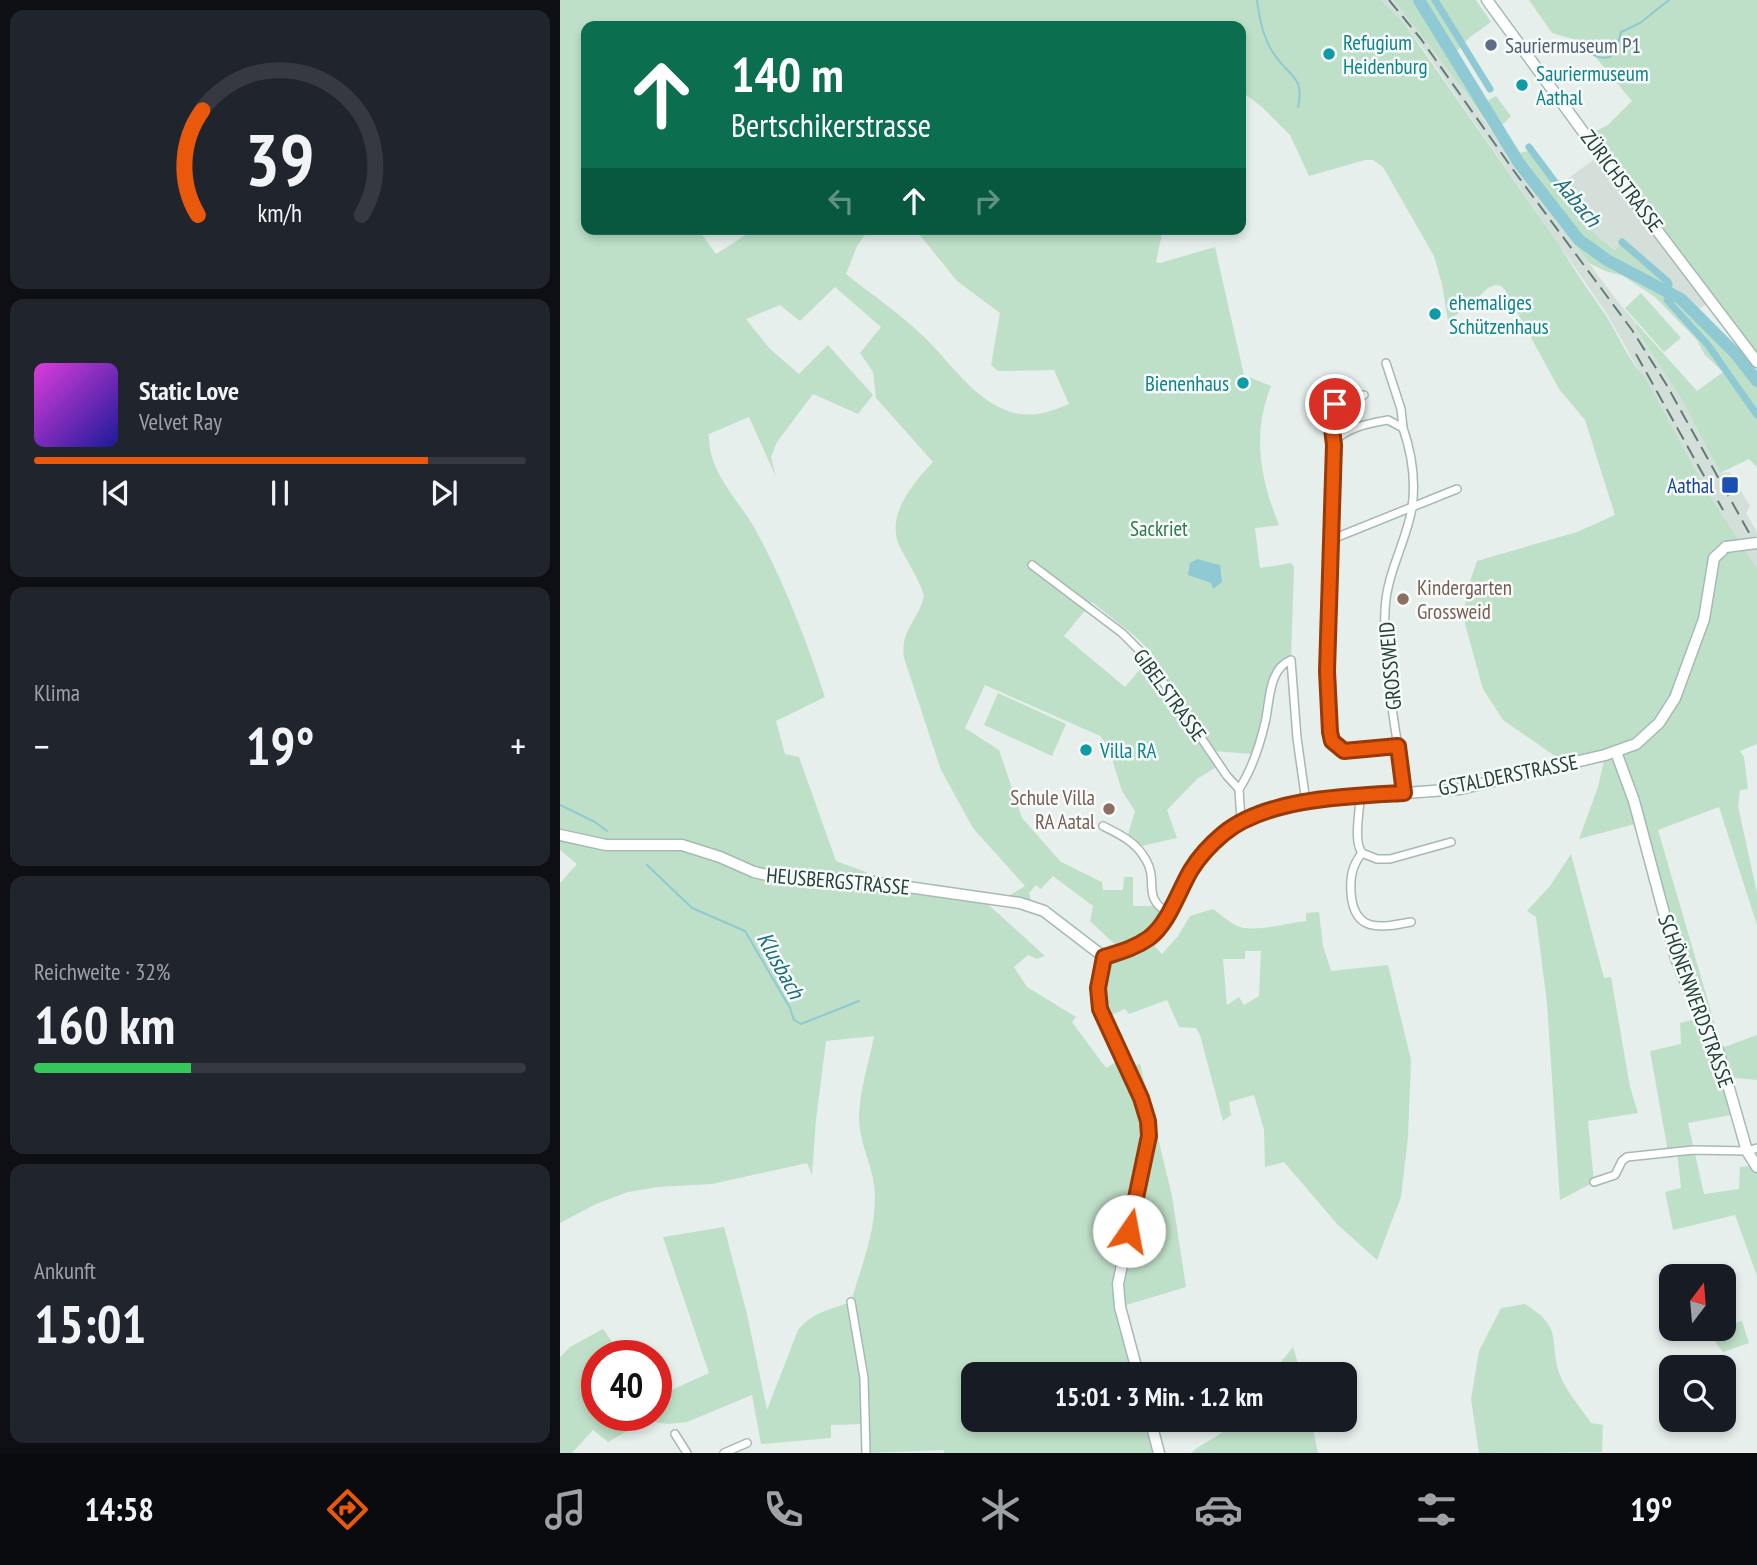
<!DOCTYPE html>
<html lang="de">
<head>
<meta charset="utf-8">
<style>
	:root { --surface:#171b24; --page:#20242c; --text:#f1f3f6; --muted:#9ea1a6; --line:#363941; --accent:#ea580c }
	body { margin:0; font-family:"PT Sans Narrow",sans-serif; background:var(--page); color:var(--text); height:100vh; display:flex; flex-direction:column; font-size:26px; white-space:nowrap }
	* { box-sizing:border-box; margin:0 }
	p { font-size:23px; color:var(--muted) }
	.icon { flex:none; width:38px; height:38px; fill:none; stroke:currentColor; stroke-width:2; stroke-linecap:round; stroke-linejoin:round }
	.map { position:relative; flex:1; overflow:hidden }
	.details { display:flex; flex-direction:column; gap:10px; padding:10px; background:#0d0f14; width:560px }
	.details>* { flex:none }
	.top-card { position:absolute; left:21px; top:21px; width:665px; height:214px; border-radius:14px; box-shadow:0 4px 10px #0003; background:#0b6e4f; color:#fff; overflow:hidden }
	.needle { width:46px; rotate:16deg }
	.controls { position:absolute; left:1099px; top:1264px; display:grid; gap:14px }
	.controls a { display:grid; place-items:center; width:77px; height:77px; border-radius:14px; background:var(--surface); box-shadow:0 4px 10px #0003; font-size:35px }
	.speed { position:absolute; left:21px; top:1340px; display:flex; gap:14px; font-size:35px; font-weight:700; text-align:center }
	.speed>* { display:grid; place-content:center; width:91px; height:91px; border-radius:50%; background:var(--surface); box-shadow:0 4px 10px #0003; line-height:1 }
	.speed .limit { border:10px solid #d22; background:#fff; color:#111 }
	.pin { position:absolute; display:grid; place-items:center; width:60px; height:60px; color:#fff; margin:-30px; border:4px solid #fff; border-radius:50%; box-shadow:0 2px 7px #0007 }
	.me { position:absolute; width:77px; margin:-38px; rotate:12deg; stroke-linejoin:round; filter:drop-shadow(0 0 5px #0008) }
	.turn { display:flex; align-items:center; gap:24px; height:147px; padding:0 35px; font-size:32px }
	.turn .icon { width:91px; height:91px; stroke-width:2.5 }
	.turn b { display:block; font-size:49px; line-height:60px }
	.lanes { display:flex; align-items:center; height:66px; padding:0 35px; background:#0003; justify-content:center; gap:35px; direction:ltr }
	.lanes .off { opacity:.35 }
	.big { font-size:52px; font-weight:700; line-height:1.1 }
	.details .card { flex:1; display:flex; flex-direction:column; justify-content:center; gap:10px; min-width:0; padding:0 24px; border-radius:14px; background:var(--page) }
	.details .dial { align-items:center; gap:0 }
	.dial svg { height:182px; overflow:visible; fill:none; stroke:var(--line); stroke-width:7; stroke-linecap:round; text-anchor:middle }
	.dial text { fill:var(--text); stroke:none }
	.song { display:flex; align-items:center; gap:21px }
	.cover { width:84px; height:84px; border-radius:10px; background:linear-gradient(135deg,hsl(300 70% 55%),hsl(240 70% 35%)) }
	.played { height:7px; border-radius:4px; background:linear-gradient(90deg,var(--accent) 80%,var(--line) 80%) }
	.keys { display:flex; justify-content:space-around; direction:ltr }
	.heat { display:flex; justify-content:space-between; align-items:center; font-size:38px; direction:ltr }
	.charge { height:10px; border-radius:5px; background:linear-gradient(90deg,#34c759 32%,var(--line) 0) }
	.trip { position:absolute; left:401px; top:1362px; width:396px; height:70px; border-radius:14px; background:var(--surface); box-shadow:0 4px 10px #0003; font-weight:700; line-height:70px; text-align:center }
	.tab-bar { display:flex; height:112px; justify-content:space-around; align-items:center; background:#090b0e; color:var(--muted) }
	.tab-bar .icon { width:49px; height:49px }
	.tab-bar .current { color:var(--accent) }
	.tab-bar b { font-size:32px; color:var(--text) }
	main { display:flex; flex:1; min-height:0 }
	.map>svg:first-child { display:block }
</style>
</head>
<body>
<main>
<section class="details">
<div class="card dial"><svg viewBox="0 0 100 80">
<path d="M14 69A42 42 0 1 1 86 69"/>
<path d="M14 69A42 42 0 0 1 16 23" stroke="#ea580c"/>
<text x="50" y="56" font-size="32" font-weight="700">39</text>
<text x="50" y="72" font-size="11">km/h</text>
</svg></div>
<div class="card">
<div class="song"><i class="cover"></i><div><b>Static Love</b><p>Velvet Ray</p></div></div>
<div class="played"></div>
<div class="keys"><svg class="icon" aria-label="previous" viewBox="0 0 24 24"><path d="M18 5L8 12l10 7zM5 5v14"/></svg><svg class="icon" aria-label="pause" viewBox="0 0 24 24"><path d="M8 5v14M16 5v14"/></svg><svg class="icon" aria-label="next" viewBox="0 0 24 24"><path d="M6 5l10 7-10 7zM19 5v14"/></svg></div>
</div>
<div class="card"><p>Klima</p>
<div class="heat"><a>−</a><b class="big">19°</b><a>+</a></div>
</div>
<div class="card"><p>Reichweite · 32%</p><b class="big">160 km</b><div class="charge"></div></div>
<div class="card"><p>Ankunft</p><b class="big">15:01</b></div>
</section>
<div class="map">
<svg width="1197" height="1453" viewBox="0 0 1197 1453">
	<rect width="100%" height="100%" fill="#e6efeb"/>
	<!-- built -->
	<g fill="#d4dfda">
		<polygon points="821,0 833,0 872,46 958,168 1058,302 1077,324 1075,327 1122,400 1160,473 1170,472 1190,506 1186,513 1197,532 1197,568 1148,493 1047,314 865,51 843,22"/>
		<polygon points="1036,158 1090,225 1148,303 1140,308 1130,298 1109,289 1062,242 1056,250 1016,219 999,185"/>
	</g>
	<!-- green -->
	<g fill="#bfe0c8" fill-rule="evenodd">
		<path d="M0,0H821L843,22L1000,246C1014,270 1029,291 1045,314C1059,336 1068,360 1086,379L1148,493L1197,568V744L1180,751L1184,757L1188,789L1180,790L1178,806L1197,893V925L1159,807L1098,830L1155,1025L1153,1035L1159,1049L1197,1035V1080L1167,1077L1176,1114L1128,1123L1144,1194L1179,1189L1180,1167L1196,1165L1197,1167V1276L1175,1215L1113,1230L1105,1192L1121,1188L1117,1152H1108L1090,1051L1121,1044L1120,1023L1143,1017L1127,986L1079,823L1019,839L1038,787L1045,756L1005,763L943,720L923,689L905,624L904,610L909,584L917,561L1017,532L1055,515L1025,420L999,389L945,290L941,286L935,285L928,288L905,309L888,320L882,284L874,256L823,167L813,160H805L749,176L730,135L702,107L681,91V26H26V229H138L156,254L195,229H309L297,246L286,274C311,294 339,313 362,335C396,367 429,425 483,413C492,411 501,407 509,404L494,370L438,371L431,365L440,313L397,281L355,229H603L596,262L600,263L655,247L684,375L711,386C692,433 700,479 719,525L695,528L700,568L731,563L734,567L731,660L716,673L693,754L652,751L589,657L592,653L576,637L532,602L504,636L565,687L587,661L658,766L637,779L607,810L617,838L577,847L567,838L575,811L562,791L548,746L540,736L425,685L405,728L439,750L462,818L501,862L542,882L543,890H563L564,877H573V906H596L608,913L588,939L602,954L618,936L630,916L653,909C660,914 669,922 677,926C695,933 727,923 746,921V913L759,912L763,946L771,971L828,965L851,1060L848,1137L841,1197L817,1260L777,1224L724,1162L705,1167L704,1130L694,1095L669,1102L671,1115L663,1121L640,1035L636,1028L619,1027L607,1000L569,1014L565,1009L543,1019L542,964L562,951L530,921L533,906L493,876L481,889L476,885L469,893L473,907L442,900L465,886L413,828L381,770L344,658C340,629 359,620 364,596C359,578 347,562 339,545C326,515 353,483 373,462L316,398L313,372L300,353L321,327L275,287L240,321L220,305L186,319L210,349L239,374L268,345L313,395L298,414L253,394L217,442L211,457L216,477L189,417L149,434C148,473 178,498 195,529C222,577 248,644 265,697L216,721L225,754L239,757L276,861L306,872L311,881L420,897L485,956L477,959L468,955L454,967L467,987L516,1017L512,1022L546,1068L562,1059L567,1068L580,1064L612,1196L626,1287L560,1307L578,1374H413V1419H590L599,1453H384V1450L306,1453V1424L271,1425V1438L201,1444L192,1395L127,1422L109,1424L85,1421L48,1442L33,1430L12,1453H0V1357L10,1347L43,1329L53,1343L64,1342L70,1356H37V1416H96V1397L149,1373L103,1237L164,1227L187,1314L207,1410L238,1330C251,1313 271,1309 291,1302C302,1263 321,1220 313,1179C309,1157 299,1141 299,1116C300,1088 309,1063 314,1036L266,1041L256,1120L252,1175L247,1163L152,1184L98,1187L68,1192L36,1204L0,1223V883L17,864L0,850ZM685,951H701L699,996L684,1005L679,997L667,1005L663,959H685Z"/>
		<path d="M833,0H916L931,22L909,38L897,51L926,102L936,96L951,116L942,125L936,118L958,153L973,150L999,185L1024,210L1017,219L1055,250L1063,242L1107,279L1110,289L1130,298L1197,373V467L1189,459L1160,473L1122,400L1075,327L1077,324L1137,391L1163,372L1145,355L1137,340L1095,297L1063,276L1045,271L1029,263C963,175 903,84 833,0Z"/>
		<polygon points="969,0 1197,0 1197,354 1032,133 1048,125 1072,101 1023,42 992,33"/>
		<polygon points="1081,293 1121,338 1104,352 1065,308"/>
		<polygon points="438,693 506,724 492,756 424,725"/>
		<polygon points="1011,854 1044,978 1051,977 1070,1087 1078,1113 1028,1121 1034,1182 1000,1200 987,1003 976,917 967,911 990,886"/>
		<path d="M965,1304C1005,1329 988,1340 1000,1375C1006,1391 1021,1408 1031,1423L1043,1425L1042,1452L919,1453L911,1399L919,1351L941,1308Z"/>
		<polygon points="1182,1321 1189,1343 1163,1352 1147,1331 1164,1328 1164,1326"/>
		<polygon points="733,1347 741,1374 711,1374"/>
		<path d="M674,1419H751L758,1453H631C646,1440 664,1436 674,1419Z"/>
	</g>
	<!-- water -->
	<polygon fill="#8ec9d4" points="637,559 660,565 662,582 653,589 651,583 628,575 630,563"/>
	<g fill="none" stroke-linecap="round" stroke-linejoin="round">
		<!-- stream -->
		<g stroke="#8ec9d4" stroke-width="2">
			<path d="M697,0C699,17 704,40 714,54C729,77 745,76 738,107"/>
			<path d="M1003,44C1009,46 1016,46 1021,48C1033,53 1036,60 1050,57L1056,51L1061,32L1080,23L1109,0"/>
			<polyline points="0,805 35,822 47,831"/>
			<polyline points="87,865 132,908 185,931 230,1008 234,1020 241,1024 299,1001"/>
		</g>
		<!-- canal -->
		<g stroke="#8ec9d4" stroke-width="7">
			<polyline points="875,0 930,89"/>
			<polyline points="969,147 995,182 1024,211"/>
			<polyline points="1062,242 1107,281 1109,284 1107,300 1148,345 1197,415"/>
		</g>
		<!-- river -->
		<polyline stroke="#8ec9d4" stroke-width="12" points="859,0 959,163 1019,240 1047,260 1121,299 1175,353 1197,381"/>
		<!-- street casing -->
		<g stroke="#a8b8b2" stroke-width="10">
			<g id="street">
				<polyline points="826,363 841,409 843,428"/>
				<polyline points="773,444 771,407 804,395"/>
				<polyline points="770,540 897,489"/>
				<polyline points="472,565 562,633 587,658 667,776 679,789 681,821"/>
				<path d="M838,745C823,747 786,757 776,746C760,729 772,484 773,445C781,428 811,423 828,420L843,428C852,454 856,480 852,508C846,543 826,574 825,611C822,670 838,734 844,793"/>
				<path d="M679,789C691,771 700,744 705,723C710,702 708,669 731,660L737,738L746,802"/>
				<path d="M800,795C800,813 793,840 802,853L817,859H830L891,842"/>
				<path d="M543,826C561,835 576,842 586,860C599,882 581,896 608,913"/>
				<path d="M802,853C792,866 790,876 791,893C794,933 820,928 851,922"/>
				<polyline points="1034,1182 1055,1175 1062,1161 1067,1157 1133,1150 1187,1151 1197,1148"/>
				<polyline points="291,1302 304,1378 306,1453"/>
				<polyline points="115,1434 127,1453"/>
				<polyline points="164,1453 187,1443"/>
			</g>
		</g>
		<!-- secondary casing -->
		<g stroke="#a4bbb3" stroke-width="13">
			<g id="secondary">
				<polyline points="927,0 1040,155 1197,362"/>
				<polyline points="1056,752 1074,801 1116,958 1127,986 1158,1050 1187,1151 1197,1167"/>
				<polyline points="0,835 46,845 122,845 160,857 194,872 225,879 292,879 460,903 484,911 544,957"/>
				<polyline points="544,957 573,948 593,934 641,856 663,833 690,817 763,799 900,789 1045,755 1076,744 1099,723 1115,698 1144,619 1154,558 1166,547"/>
				<polyline points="544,957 538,988 540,1009 581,1098 588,1121 589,1136 558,1284 560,1307 578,1374"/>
				<polyline points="590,1419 599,1453"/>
			</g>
		</g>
		<!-- street -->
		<use href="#street" stroke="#fff" stroke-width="7"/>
		<!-- secondary -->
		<use href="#secondary" stroke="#fff" stroke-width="10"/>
		<!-- rail -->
		<g stroke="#5f7d75" stroke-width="2" stroke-dasharray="14 7" stroke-linecap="butt">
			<polyline points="829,0 861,39 954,171 1072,330 1106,384 1197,547"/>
			<polyline points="1076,354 1163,510"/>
		</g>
		<!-- secondary-bridge casing -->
		<g stroke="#a4bbb3" stroke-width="13" stroke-linecap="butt">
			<polyline id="secondary-bridge" points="1166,547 1197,543"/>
		</g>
		<!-- secondary-bridge -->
		<use href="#secondary-bridge" stroke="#fff" stroke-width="10"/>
	</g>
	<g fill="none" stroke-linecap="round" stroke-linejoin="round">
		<!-- route casing -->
		<g stroke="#983908" stroke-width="18">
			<path id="route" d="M569,1231L589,1136L588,1121L581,1098L540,1009L538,988L544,957C560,952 575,948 589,938C609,923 618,892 631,870C639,857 651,844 663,834C706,798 789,796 844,793L838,746L784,751L772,741L770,732L767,671L774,445L770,412L771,407L775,404"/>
		</g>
		<!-- route -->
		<use href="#route" stroke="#ea580c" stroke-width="12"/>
	</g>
	<!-- markers -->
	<circle fill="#5c6f8a" stroke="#f7fbf9" stroke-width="2.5" cx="931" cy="45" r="7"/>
	<g fill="#0f9aa8" stroke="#f7fbf9" stroke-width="2.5">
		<circle cx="769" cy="54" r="7"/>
		<circle cx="962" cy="85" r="7"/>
		<circle cx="875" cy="314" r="7"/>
		<circle cx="683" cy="383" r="7"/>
		<circle cx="526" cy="750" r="7"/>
	</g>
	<rect fill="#1a4fb4" stroke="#f7fbf9" stroke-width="2.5" x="1161" y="476" width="18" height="18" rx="3.5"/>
	<g fill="#8d6e63" stroke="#f7fbf9" stroke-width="2.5">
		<circle cx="843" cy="599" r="7"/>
		<circle cx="549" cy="809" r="7"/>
	</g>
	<g text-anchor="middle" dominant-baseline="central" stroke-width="5" stroke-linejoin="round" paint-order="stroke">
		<!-- culture labels -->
		<g font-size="21" fill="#0d838f" stroke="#f7fbf9" text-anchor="start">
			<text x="783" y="42">Refugium<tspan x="783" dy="24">Heidenburg</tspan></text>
			<text x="976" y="73">Sauriermuseum<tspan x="976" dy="24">Aathal</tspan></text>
			<text x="889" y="302">ehemaliges<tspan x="889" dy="24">Schützenhaus</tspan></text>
			<text x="669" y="383" text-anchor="end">Bienenhaus</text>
			<text x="540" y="750">Villa RA</text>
		</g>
		<!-- service labels -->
		<g font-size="21" fill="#4e5e75" stroke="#f7fbf9" text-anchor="start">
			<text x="945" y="45">Sauriermuseum P1</text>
		</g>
		<!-- street labels -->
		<g font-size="21" fill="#24423a" stroke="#f7fbf9">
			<text transform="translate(1062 181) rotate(53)">ZÜRICHSTRASSE</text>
			<text transform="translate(830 666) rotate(-95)">GROSSWEID</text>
			<text transform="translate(610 695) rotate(54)">GIBELSTRASSE</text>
			<text transform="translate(948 775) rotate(-11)">GSTALDERSTRASSE</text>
			<text transform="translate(278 881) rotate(5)">HEUSBERGSTRASSE</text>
			<text transform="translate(1136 1001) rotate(70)">SCHÖNENWERDSTRASSE</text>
		</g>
		<!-- transit labels -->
		<g font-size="21" fill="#164399" stroke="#f7fbf9" text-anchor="end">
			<text x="1154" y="485">Aathal</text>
		</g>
		<!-- park labels -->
		<g font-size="21" fill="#2d7a4b" stroke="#f7fbf9">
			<text x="599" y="528">Sackriet</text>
		</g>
		<!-- education labels -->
		<g font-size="21" fill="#785e54" stroke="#f7fbf9" text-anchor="start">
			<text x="857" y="587">Kindergarten<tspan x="857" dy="24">Grossweid</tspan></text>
			<text x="535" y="797" text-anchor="end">Schule Villa<tspan x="535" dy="24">RA Aatal</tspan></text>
		</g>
		<!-- water labels -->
		<g font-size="23" font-style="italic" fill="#1c6f80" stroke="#f7fbf9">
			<text transform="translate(1018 201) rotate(50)">Aabach</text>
			<text transform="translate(221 965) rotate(61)">Klusbach</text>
		</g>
	</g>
</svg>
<div class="controls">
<a><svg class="needle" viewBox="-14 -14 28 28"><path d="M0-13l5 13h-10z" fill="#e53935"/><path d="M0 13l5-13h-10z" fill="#9ea1a6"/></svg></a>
<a><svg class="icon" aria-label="search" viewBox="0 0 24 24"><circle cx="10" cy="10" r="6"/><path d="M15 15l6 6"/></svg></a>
</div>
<div class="speed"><div class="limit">40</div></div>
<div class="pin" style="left:775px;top:404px;background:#d93025"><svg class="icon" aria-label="arrive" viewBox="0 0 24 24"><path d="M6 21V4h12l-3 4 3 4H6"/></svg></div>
<svg class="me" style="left:569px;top:1231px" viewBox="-20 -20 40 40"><circle r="19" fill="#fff"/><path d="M0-13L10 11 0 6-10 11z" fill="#ea580c"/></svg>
<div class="trip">15:01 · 3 Min. · 1.2 km</div>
<div class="top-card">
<div class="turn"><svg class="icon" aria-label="ahead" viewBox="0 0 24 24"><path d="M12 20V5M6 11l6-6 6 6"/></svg><div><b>140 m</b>Bertschikerstrasse</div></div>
<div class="lanes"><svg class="icon off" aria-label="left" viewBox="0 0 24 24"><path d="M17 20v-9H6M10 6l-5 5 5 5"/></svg><svg class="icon" aria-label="ahead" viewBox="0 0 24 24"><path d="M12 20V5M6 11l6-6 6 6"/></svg><svg class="icon off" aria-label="right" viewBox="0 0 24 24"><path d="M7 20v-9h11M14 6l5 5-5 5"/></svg></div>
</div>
</div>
</main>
<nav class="tab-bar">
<b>14:58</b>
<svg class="icon current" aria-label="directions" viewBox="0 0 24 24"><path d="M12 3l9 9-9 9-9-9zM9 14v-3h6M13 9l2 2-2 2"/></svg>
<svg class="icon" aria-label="music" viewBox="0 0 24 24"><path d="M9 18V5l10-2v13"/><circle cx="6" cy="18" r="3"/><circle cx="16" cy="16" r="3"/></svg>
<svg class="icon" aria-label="phone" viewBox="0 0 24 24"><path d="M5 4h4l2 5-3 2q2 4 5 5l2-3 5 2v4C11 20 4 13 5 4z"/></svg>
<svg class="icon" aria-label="climate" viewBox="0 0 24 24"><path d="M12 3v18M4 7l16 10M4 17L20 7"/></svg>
<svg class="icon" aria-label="car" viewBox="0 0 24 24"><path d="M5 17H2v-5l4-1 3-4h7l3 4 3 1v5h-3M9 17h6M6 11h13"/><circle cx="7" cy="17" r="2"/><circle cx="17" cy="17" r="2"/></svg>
<svg class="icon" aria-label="filters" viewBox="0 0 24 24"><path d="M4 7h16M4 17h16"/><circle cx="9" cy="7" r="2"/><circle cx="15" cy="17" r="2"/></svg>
<b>19°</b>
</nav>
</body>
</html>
